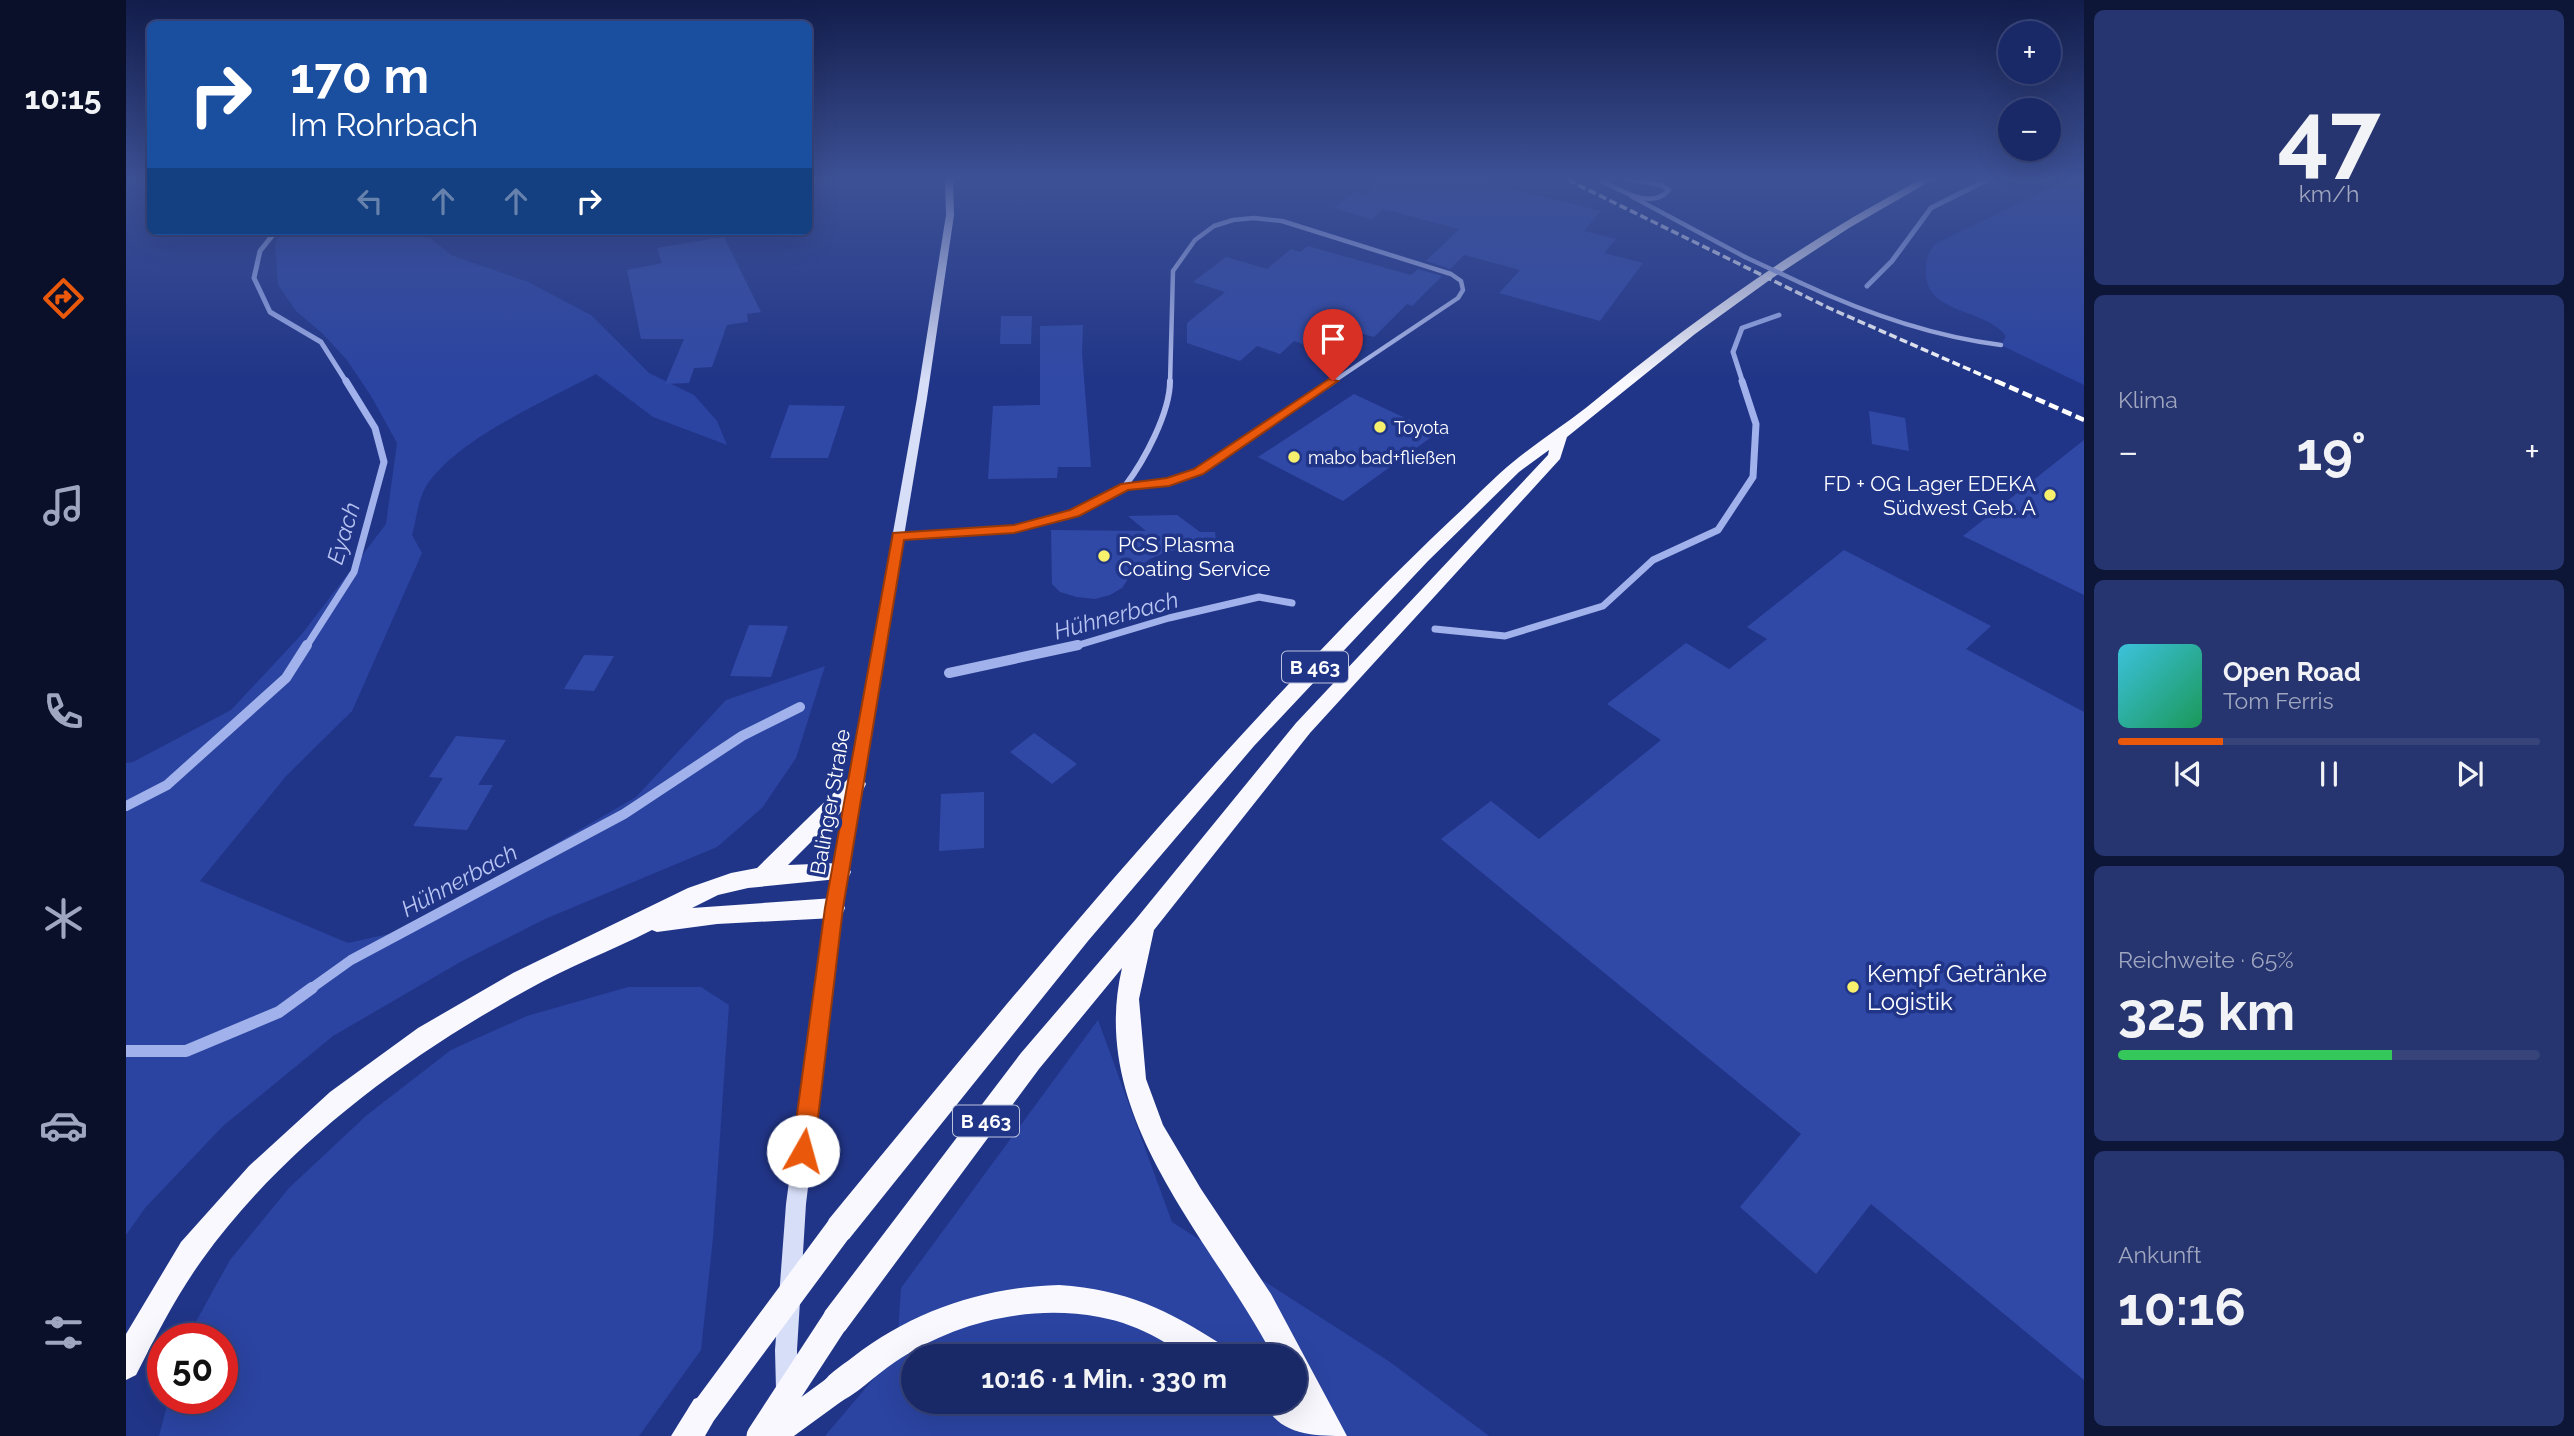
<!DOCTYPE html>
<html lang="de">
<head>
<meta charset="utf-8">
<style>
	:root { --surface:#192866; --page:#26346f; --text:#f1f3f6; --muted:#9fa6bf; --line:#37447a; --accent:#ea580c }
	body { margin:0; font-family:Raleway,sans-serif; background:var(--page); color:var(--text); height:100vh; display:flex; flex-direction:column; font-size:26px; white-space:nowrap }
	* { box-sizing:border-box; margin:0 }
	p { font-size:23px; color:var(--muted) }
	.icon { flex:none; width:38px; height:38px; fill:none; stroke:currentColor; stroke-width:2; stroke-linecap:round; stroke-linejoin:round }
	.map { position:relative; flex:1; overflow:hidden }
	.details { display:flex; flex-direction:column; gap:10px; padding:10px; background:#0e1638; width:490px }
	.details>* { flex:none }
	.guide { position:absolute; left:21px; top:21px; width:665px; height:214px; border-radius:10px; box-shadow:0 7px 28px #0002,0 0 0 2px var(--line); background:#1a4fa0; color:#fff; overflow:hidden }
	.controls { position:absolute; left:1872px; top:21px; display:grid; gap:14px }
	.controls a { display:grid; place-items:center; width:63px; height:63px; border-radius:50%; background:var(--surface); box-shadow:0 7px 28px #0002,0 0 0 2px var(--line); font-size:35px }
	.speed { position:absolute; left:21px; top:1323px; display:flex; gap:14px; font-size:35px; font-weight:700; text-align:center }
	.speed>* { display:grid; place-content:center; width:91px; height:91px; border-radius:50%; background:var(--surface); box-shadow:0 7px 28px #0002,0 0 0 2px var(--line); line-height:1 }
	.speed .limit { border:10px solid #d22; background:#fff; color:#111 }
	.pin { position:absolute; display:grid; place-items:center; width:60px; height:60px; color:#fff; margin:-72px -30px; border-radius:50% 50% 50% 0; rotate:-45deg; box-shadow:0 0 7px #0007 }
	.pin .icon { rotate:45deg }
	.me { position:absolute; width:77px; margin:-38px; rotate:7deg; stroke-linejoin:round; filter:drop-shadow(0 0 5px #0008) }
	.turn { display:flex; align-items:center; gap:24px; height:147px; padding:0 28px; font-size:32px }
	.turn .icon { width:91px; height:91px; stroke-width:2.5 }
	.turn b { display:block; font-size:49px; line-height:60px }
	.lanes { display:flex; align-items:center; height:66px; padding:0 28px; background:#0003; justify-content:center; gap:35px; direction:ltr }
	.lanes .off { opacity:.35 }
	.big { font-size:52px; font-weight:700; line-height:1.1 }
	.details .card { flex:1; display:flex; flex-direction:column; justify-content:center; gap:10px; min-width:0; padding:0 24px; border-radius:10px; background:var(--page) }
	.details .dial { align-items:center; gap:0 }
	.dial b { font-size:91px; line-height:1 }
	.song { display:flex; align-items:center; gap:21px }
	.cover { width:84px; height:84px; border-radius:10px; background:linear-gradient(135deg,hsl(190 70% 55%),hsl(150 70% 35%)) }
	.played { height:7px; border-radius:4px; background:linear-gradient(90deg,var(--accent) 25%,var(--line) 25%) }
	.keys { display:flex; justify-content:space-around; direction:ltr }
	.heat { display:flex; justify-content:space-between; align-items:center; font-size:38px; direction:ltr }
	.charge { height:10px; border-radius:5px; background:linear-gradient(90deg,#34c759 65%,var(--line) 0) }
	.trip { position:absolute; left:775px; top:1344px; width:406px; height:70px; border-radius:35px; background:var(--surface); box-shadow:0 7px 28px #0002,0 0 0 2px var(--line); font-weight:700; line-height:70px; text-align:center }
	main { display:flex; flex:1; min-height:0 }
	.tabs { display:flex; flex-direction:column; width:126px; justify-content:space-around; align-items:center; background:#0a1029; color:var(--muted) }
	.tabs .icon { width:49px; height:49px }
	.tabs .on { color:var(--accent) }
	.tabs b { font-size:32px; color:var(--text) }
	.map>svg:first-child { display:block }
</style>
</head>
<body>
<main>
<nav class="tabs">
<b>10:15</b>
<svg class="icon on" aria-label="directions" viewBox="0 0 24 24"><path d="M12 3l9 9-9 9-9-9zM9 14v-3h6M13 9l2 2-2 2"/></svg>
<svg class="icon" aria-label="music" viewBox="0 0 24 24"><path d="M9 18V5l10-2v13"/><circle cx="6" cy="18" r="3"/><circle cx="16" cy="16" r="3"/></svg>
<svg class="icon" aria-label="phone" viewBox="0 0 24 24"><path d="M5 4h4l2 5-3 2q2 4 5 5l2-3 5 2v4C11 20 4 13 5 4z"/></svg>
<svg class="icon" aria-label="climate" viewBox="0 0 24 24"><path d="M12 3v18M4 7l16 10M4 17L20 7"/></svg>
<svg class="icon" aria-label="car" viewBox="0 0 24 24"><path d="M5 17H2v-5l4-1 3-4h7l3 4 3 1v5h-3M9 17h6M6 11h13"/><circle cx="7" cy="17" r="2"/><circle cx="17" cy="17" r="2"/></svg>
<svg class="icon" aria-label="filters" viewBox="0 0 24 24"><path d="M4 7h16M4 17h16"/><circle cx="9" cy="7" r="2"/><circle cx="15" cy="17" r="2"/></svg>
</nav>
<div class="map">
<svg width="1958" height="1436" viewBox="0 0 1958 1436">
	<rect width="100%" height="100%" fill="#213588"/>
	<!-- green -->
	<g fill="#2b44a1" fill-rule="evenodd">
		<path d="M1942,180H1958V385L1875,345L1880,336C1860,309 1802,314 1800,275C1799,263 1801,253 1809,244Z"/>
		<path d="M157,231H296L325,255L402,282L465,315L523,373L568,395L591,421L601,445L527,417L470,374C420,401 329,439 299,488C292,501 290,521 286,535L296,553L226,711L161,775L74,881L222,943L281,930L510,797L600,700L699,666L670,758L636,808L591,847L419,919L336,961L207,1036L97,1126L19,1208L0,1235V763L7,762L105,710L176,634L260,524L271,443L245,396L221,360L196,333L170,311L152,285L149,243Z"/>
		<polygon points="502,987 575,987 603,1005 587,1238 575,1350 513,1436 33,1436 43,1398 96,1398 96,1339 61,1339 62,1336 104,1260 163,1188 241,1115 325,1050 401,1016"/>
		<path d="M972,1020L1046,1222L1264,1362L1363,1436H699L771,1351L775,1288ZM788,1356H1169V1402H788Z"/>
	</g>
	<g fill="none" stroke-linecap="round" stroke-linejoin="round">
		<!-- stream-far3 -->
		<g stroke="#a0b1eb" stroke-width="5">
			<polyline points="150,231 134,251 128,278 144,312 195,342 221,383"/>
			<polyline points="1741,286 1766,261 1805,208 1861,180"/>
			<polyline points="1617,383 1607,352 1616,328 1653,315"/>
		</g>
		<!-- stream-far2 -->
		<g stroke="#a0b1eb" stroke-width="7">
			<polyline points="1309,629 1379,636 1477,606 1527,560 1592,530 1627,477 1630,424 1616,381"/>
			<polyline points="180,647 228,572 258,462 249,428 220,381"/>
			<polyline points="946,647 1043,618 1133,597 1166,603"/>
		</g>
		<!-- stream-far1 -->
		<g stroke="#a0b1eb" stroke-width="10">
			<polyline points="823,673 952,645"/>
			<polyline points="0,806 41,785 160,678 181,645"/>
			<polyline points="183,990 225,960 498,814 616,736 674,707"/>
		</g>
		<!-- stream -->
		<polyline stroke="#a0b1eb" stroke-width="12" points="0,1051 60,1051 153,1012 186,988"/>
	</g>
	<!-- building -->
	<g fill="#3149a6">
		<polygon points="1257,179 1343,179 1475,211 1458,231 1490,239 1478,253 1517,263 1474,321 1373,293 1394,270 1338,255 1324,269 1300,261 1333,229 1257,209 1246,220 1208,208 1229,192 1239,195"/>
		<polygon points="598,237 635,312 621,314 622,322 601,325 586,367 568,368 563,383 539,384 558,339 515,339 501,270 536,263 531,248"/>
		<polygon points="1182,246 1285,275 1292,269 1316,276 1286,306 1281,304 1248,337 1233,333 1210,355 1168,341 1154,354 1131,346 1114,361 1061,343 1061,323 1099,292 1067,282 1100,257 1141,269 1165,249 1174,252"/>
		<polygon points="875,316 906,316 905,344 874,344"/>
		<polygon points="957,325 956,353 965,467 932,467 931,478 862,479 867,406 914,405 914,326"/>
		<polygon points="1228,394 1311,433 1217,501 1132,457"/>
		<polygon points="663,405 719,406 702,458 644,458"/>
		<polygon points="1743,411 1779,418 1783,451 1746,444"/>
		<polygon points="1958,440 1958,595 1837,536"/>
		<polygon points="1051,515 1074,532 1089,532 1090,542 1040,552 1024,559 1008,570 996,588 984,595 969,599 951,597 934,592 926,584 925,530 1020,531 1002,516"/>
		<polygon points="1718,550 1865,626 1840,649 1958,712 1958,1380 1745,1204 1690,1274 1614,1207 1675,1134 1315,839 1365,801 1413,839 1535,740 1481,704 1560,643 1603,669 1641,639 1621,627"/>
		<polygon points="623,625 662,626 645,677 604,676"/>
		<polygon points="458,655 488,656 468,691 438,689"/>
		<polygon points="908,733 951,764 926,784 884,752"/>
		<polygon points="330,736 380,740 352,785 367,785 341,830 287,826 317,778 303,777"/>
		<polygon points="858,792 858,848 813,851 815,794"/>
	</g>
	<g fill="none" stroke-linecap="round" stroke-linejoin="round">
		<!-- minor-far1 -->
		<g stroke="#acb9ea" stroke-width="4.5">
			<path d="M1474,180C1493,189 1525,211 1543,190L1535,185L1505,180"/>
			<polyline points="1505,196 1619,257"/>
			<path d="M1675,283C1739,313 1804,336 1875,345"/>
			<polyline points="1044,383 1047,271 1069,240 1088,226 1107,220 1128,218 1156,221 1325,274 1335,281 1337,290 1332,298 1205,383"/>
		</g>
		<!-- minor -->
		<g stroke="#acb9ea" stroke-width="6">
			<path d="M999,486C1018,461 1044,413 1044,381"/>
			<polyline points="999,486 1043,482 1072,472 1208,381"/>
			<polyline points="771,536 888,529 948,513 999,486"/>
		</g>
		<!-- secondary -->
		<polygon fill="#d7def8" fill-rule="evenodd" points="819,180 827,180 828,215 801,398 716,908 680,1204 671,1350 672,1389 669,1397 661,1400 653,1397 650,1389 649,1350 660,1204 700,908 791,398 820,215"/>
		<!-- trunk -->
		<g fill="#f8f8fe" fill-rule="evenodd">
			<path d="M1794,180H1806L1723,228L1645,279L1569,334L1441,437L1434,459L1184,733L1028,930L1013,999L1020,1079L1037,1125L1075,1189L1145,1294L1221,1436C1188,1436 1153,1436 1138,1402H1169V1356H1147C1083,1235 961,1117 996,968L913,1069L719,1331L709,1335L699,1331L695,1321L699,1311L895,1053L1010,919L1170,723L1422,455L1423,450L1393,472L1302,561L1128,746L962,941L723,1239L713,1243L703,1239L699,1229L703,1219C852,1038 1000,857 1160,687C1214,629 1269,573 1326,519C1347,500 1366,479 1387,462C1411,442 1437,426 1461,407C1565,321 1674,243 1794,180Z"/>
			<path d="M730,776L737,778L740,784L737,790L662,865L714,863L722,866L725,872L722,878L622,888L592,895L566,908L708,898L716,901L719,908L716,915L708,918L591,924L531,932L526,930C485,951 441,967 401,990C279,1057 158,1146 76,1260C50,1296 30,1336 10,1375L0,1380V1334L55,1242L123,1166L204,1092L292,1028L387,973L562,888L605,873L631,868L723,778Z"/>
			<path d="M933,1285C1002,1290 1040,1309 1098,1346L1103,1356C1090,1356 1071,1360 1060,1355C1051,1351 1042,1344 1033,1339C1013,1328 995,1321 973,1317C903,1304 828,1322 769,1362C748,1376 731,1395 708,1405L697,1401L693,1390C699,1375 714,1367 727,1357C787,1311 857,1287 933,1285Z"/>
			<polygon points="579,1395 590,1399 594,1410 579,1436 545,1436 568,1399"/>
		</g>
		<!-- rail-far1 -->
		<polyline stroke="#fff" stroke-width="3.5" stroke-dasharray="8 3.5" stroke-linecap="butt" points="1442,180 1703,308 1874,383"/>
		<!-- rail -->
		<polyline stroke="#fff" stroke-width="4.5" stroke-dasharray="10 4.5" stroke-linecap="butt" points="1870,381 1958,420"/>
		<!-- minor-bridge -->
		<polyline stroke="#acb9ea" stroke-width="4.5" points="1619,257 1675,283"/>
		<!-- trunk-bridge -->
		<g stroke="#f8f8fe" stroke-width="27">
			<polyline points="579,1410 713,1229"/>
			<polyline points="634,1436 709,1321"/>
			<polyline points="645,1436 708,1390"/>
		</g>
	</g>
	<!-- sky -->
	<linearGradient id="sky" x2="0" y2="1"><stop stop-color="#121d4b"/><stop offset="0.47" stop-color="#3d5196"/><stop offset="1" stop-color="#3d5196" stop-opacity="0"/></linearGradient>
	<rect width="1958" height="381" fill="url(#sky)"/>
	<!-- route -->
	<polygon fill="#ea580c" stroke="#983908" stroke-width="2" points="1203,379 1212,381 1077,474 1043,486 1002,490 953,516 888,533 778,540 717,908 688,1151 684,1159 677,1162 669,1159 666,1151 699,908 767,533 888,525 944,510 995,484 1041,478 1068,469"/>
	<!-- markers -->
	<g fill="#f7f06d" stroke="#213588" stroke-width="2.5">
		<circle cx="1254" cy="427" r="7"/>
		<circle cx="1168" cy="457" r="7"/>
		<circle cx="1924" cy="495" r="7"/>
		<circle cx="978" cy="556" r="7"/>
		<circle cx="1727" cy="987" r="7"/>
	</g>
	<g text-anchor="middle" dominant-baseline="central" stroke-width="7" stroke-linejoin="round" paint-order="stroke">
		<!-- far-poi labels -->
		<g font-size="18" fill="#fff" stroke="#213588" text-anchor="start">
			<text x="1268" y="427">Toyota</text>
			<text x="1182" y="457">mabo bad+fließen</text>
		</g>
		<!-- shield labels -->
		<g fill="#213588" stroke="#bcc2db" stroke-width="2">
			<rect x="1156" y="651.5" width="66" height="31" rx="5"/>
			<rect x="827" y="1105.5" width="66" height="31" rx="5"/>
		</g>
		<g font-size="19" font-weight="bold" fill="#fff">
			<text x="1189" y="667">B 463</text>
			<text x="860" y="1121">B 463</text>
		</g>
		<!-- poi labels -->
		<g font-size="21" fill="#fff" stroke="#213588" text-anchor="end">
			<text x="1910" y="483">FD + OG Lager EDEKA<tspan x="1910" dy="24">Südwest Geb. A</tspan></text>
			<text x="992" y="544" text-anchor="start">PCS Plasma<tspan x="992" dy="24">Coating Service</tspan></text>
		</g>
		<!-- street labels -->
		<g font-size="21" fill="#fff" stroke="#213588">
			<text transform="translate(704 802) rotate(-80)">Balinger Straße</text>
		</g>
		<!-- water labels -->
		<g font-size="23" font-style="italic" fill="#b8c4f2" stroke="#213588">
			<text transform="translate(217 533) rotate(-73)">Eyach</text>
			<text transform="translate(990 615) rotate(-15)">Hühnerbach</text>
			<text transform="translate(333 880) rotate(-28)">Hühnerbach</text>
		</g>
		<!-- near-poi labels -->
		<g font-size="24" fill="#fff" stroke="#213588" text-anchor="start">
			<text x="1741" y="973">Kempf Getränke<tspan x="1741" dy="28">Logistik</tspan></text>
		</g>
	</g>
</svg>
<div class="controls">
<a>+</a>
<a>−</a>
</div>
<div class="speed"><div class="limit">50</div></div>
<div class="pin" style="left:1207px;top:381px;background:#d93025"><svg class="icon" aria-label="arrive" viewBox="0 0 24 24"><path d="M6 21V4h12l-3 4 3 4H6"/></svg></div>
<svg class="me" style="left:677px;top:1151px" viewBox="-20 -20 40 40"><circle r="19" fill="#fff"/><path d="M0-13L10 11 0 6-10 11z" fill="#ea580c"/></svg>
<div class="trip">10:16 · 1 Min. · 330 m</div>
<div class="guide">
<div class="turn"><svg class="icon" aria-label="right" viewBox="0 0 24 24"><path d="M7 20v-9h11M14 6l5 5-5 5"/></svg><div><b>170 m</b>Im Rohrbach</div></div>
<div class="lanes"><svg class="icon off" aria-label="left" viewBox="0 0 24 24"><path d="M17 20v-9H6M10 6l-5 5 5 5"/></svg><svg class="icon off" aria-label="ahead" viewBox="0 0 24 24"><path d="M12 20V5M6 11l6-6 6 6"/></svg><svg class="icon off" aria-label="ahead" viewBox="0 0 24 24"><path d="M12 20V5M6 11l6-6 6 6"/></svg><svg class="icon" aria-label="right" viewBox="0 0 24 24"><path d="M7 20v-9h11M14 6l5 5-5 5"/></svg></div>
</div>
</div>
<section class="details">
<div class="card dial"><b>47</b><p>km/h</p></div>
<div class="card"><p>Klima</p>
<div class="heat"><a>−</a><b class="big">19°</b><a>+</a></div>
</div>
<div class="card">
<div class="song"><i class="cover"></i><div><b>Open Road</b><p>Tom Ferris</p></div></div>
<div class="played"></div>
<div class="keys"><svg class="icon" aria-label="previous" viewBox="0 0 24 24"><path d="M18 5L8 12l10 7zM5 5v14"/></svg><svg class="icon" aria-label="pause" viewBox="0 0 24 24"><path d="M8 5v14M16 5v14"/></svg><svg class="icon" aria-label="next" viewBox="0 0 24 24"><path d="M6 5l10 7-10 7zM19 5v14"/></svg></div>
</div>
<div class="card"><p>Reichweite · 65%</p><b class="big">325 km</b><div class="charge"></div></div>
<div class="card"><p>Ankunft</p><b class="big">10:16</b></div>
</section>
</main>
</body>
</html>
